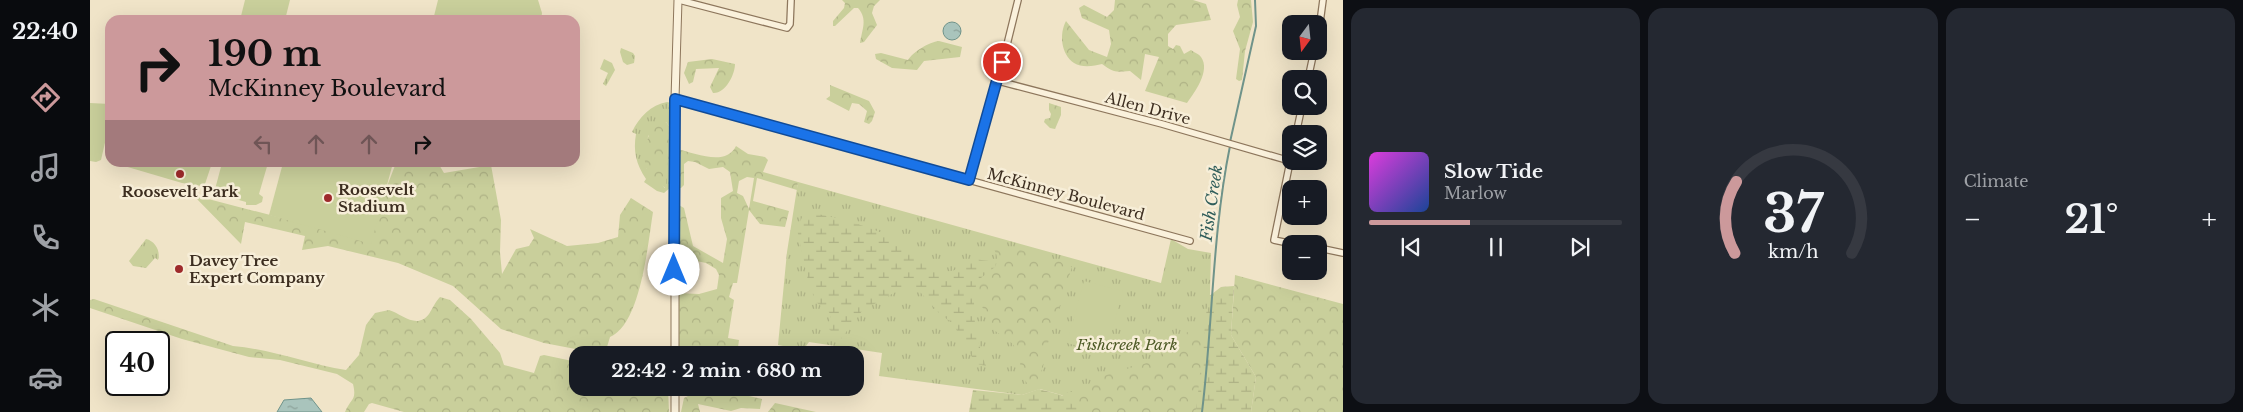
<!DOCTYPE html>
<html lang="en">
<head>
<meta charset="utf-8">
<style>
	:root { --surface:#171b24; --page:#242831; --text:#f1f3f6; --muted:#9ea1a6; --line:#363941; --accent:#cc999b }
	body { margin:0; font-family:"Libre Baskerville",serif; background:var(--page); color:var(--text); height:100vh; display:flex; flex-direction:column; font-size:19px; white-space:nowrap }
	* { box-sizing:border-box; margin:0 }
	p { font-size:16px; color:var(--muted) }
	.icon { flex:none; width:28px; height:28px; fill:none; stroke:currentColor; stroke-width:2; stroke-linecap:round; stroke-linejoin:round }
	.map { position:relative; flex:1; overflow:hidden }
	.panel { display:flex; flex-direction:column; gap:8px; padding:8px; background:#0d0f14; width:900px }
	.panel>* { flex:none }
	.guide { position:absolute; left:15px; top:15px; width:475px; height:152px; border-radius:15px; box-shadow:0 5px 20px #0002; background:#cc999b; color:#111; overflow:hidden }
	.needle { width:32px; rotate:195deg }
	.controls { position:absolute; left:1192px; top:15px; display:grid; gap:10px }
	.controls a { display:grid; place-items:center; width:45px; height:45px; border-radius:10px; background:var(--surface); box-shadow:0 5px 20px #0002; font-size:25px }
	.speed { position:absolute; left:15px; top:331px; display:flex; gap:10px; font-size:25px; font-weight:700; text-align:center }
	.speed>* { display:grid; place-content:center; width:65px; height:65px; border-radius:50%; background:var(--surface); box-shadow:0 5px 20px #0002; line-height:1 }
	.speed .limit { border:2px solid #111; border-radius:8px; background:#fff; color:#111 }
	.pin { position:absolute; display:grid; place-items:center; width:42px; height:42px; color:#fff; margin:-21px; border:2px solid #fff; border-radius:50%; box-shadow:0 1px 5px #0007 }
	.me { position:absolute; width:55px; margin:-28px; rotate:0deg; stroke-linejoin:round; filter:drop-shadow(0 0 4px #0008) }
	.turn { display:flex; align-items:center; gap:18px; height:105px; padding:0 20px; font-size:22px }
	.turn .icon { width:65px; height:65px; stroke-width:2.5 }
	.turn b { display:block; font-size:35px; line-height:42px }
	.lanes { display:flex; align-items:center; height:48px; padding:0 20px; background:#0003; justify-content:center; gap:25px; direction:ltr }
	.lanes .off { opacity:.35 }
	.big { font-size:38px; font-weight:700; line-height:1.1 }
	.panel .tile { flex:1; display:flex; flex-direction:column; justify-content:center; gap:8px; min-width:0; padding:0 18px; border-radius:15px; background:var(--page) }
	.panel .dial { align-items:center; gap:0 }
	.dial svg { height:130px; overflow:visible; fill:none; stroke:var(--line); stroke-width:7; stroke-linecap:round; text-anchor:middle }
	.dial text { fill:var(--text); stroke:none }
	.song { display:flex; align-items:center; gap:15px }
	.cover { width:60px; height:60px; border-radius:8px; background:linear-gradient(135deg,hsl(300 70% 55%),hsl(220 70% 35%)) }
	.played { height:5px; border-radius:2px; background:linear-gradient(90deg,var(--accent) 40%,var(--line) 40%) }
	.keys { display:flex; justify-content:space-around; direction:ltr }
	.heat { display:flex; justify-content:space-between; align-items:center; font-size:28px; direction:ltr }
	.panel .tiles { flex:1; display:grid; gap:8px; grid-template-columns:repeat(3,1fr) }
	.trip { position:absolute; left:479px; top:346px; width:295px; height:50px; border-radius:15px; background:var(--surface); box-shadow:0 5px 20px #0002; font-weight:700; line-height:50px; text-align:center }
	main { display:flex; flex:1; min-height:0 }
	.tab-bar { display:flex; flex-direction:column; width:90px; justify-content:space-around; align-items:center; background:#090b0e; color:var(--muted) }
	.tab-bar .icon { width:35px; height:35px }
	.tab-bar .active { color:var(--accent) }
	.tab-bar b { font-size:22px; color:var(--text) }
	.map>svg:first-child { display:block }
</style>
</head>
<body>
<main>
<nav class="tab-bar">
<b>22:40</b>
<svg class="icon active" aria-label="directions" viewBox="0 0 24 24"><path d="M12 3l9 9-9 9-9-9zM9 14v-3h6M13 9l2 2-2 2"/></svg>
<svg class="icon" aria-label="music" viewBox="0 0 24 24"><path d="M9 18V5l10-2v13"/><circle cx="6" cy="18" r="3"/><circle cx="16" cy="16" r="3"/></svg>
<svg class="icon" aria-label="phone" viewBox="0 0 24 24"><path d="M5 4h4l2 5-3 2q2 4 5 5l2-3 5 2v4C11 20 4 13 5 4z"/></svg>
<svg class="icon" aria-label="climate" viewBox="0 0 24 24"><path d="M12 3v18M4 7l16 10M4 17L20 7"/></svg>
<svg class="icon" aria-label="car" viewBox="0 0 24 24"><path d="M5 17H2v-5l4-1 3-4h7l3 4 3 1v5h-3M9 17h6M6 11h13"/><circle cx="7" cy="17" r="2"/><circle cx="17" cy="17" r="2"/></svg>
</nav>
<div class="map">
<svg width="1253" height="412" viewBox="0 0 1253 412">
	<defs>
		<pattern id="grass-tufts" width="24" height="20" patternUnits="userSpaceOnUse" patternTransform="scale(1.25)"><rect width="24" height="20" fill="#c9cf9b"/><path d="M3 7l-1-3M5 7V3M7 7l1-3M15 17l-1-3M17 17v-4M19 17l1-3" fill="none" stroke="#aeb285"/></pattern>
		<pattern id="forest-crowns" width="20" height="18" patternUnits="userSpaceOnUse" patternTransform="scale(1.25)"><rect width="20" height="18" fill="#c9cf9b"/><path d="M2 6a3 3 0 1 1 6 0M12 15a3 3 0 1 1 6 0" fill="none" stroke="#aeb285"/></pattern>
		<pattern id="wetland-marsh" width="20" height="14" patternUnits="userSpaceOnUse" patternTransform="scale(1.25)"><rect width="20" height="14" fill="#c9cf9b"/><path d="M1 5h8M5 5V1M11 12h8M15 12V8" fill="none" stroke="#aeb285"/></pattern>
		<pattern id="water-ripples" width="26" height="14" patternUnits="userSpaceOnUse" patternTransform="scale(1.25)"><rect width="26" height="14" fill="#a9c4bc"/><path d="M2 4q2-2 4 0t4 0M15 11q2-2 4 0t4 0" fill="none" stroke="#8ba098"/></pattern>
	</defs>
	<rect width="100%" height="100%" fill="#f0e4c8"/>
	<!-- grass -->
	<g fill="url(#grass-tufts)" fill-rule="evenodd">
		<polygon points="531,48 543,53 545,56 544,63 537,65 533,62 530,52"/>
		<polygon points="514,59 522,63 525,70 516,86 513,84 518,73 510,69"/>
		<path d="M577,102L581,103V187L574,193L567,191L554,182L556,179C546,164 543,151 546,134L542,132C549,117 561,105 577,102ZM576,122L579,126L575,188L556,168L558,136Z"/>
		<polygon points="708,182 1071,283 1081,239 1098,249 1121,253 1119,333 1112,412 1032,412 950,389 932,395 789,376 792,353 719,342 713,350 688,345 697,252"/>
		<path d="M56,239C65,241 71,251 68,260L65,258L56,268L43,266L39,261Z"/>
	</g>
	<!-- forest -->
	<g fill="url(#forest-crowns)" fill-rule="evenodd">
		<path d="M752,0H790L784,6L782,13L787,25L774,42L770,43C772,30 778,19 768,8H764L745,26H743V21L754,8L755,3Z"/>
		<path d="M1025,0H1103L1116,4L1121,20L1086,25L1078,34V46L1083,49L1086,45L1090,46L1094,54L1101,50C1105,53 1109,54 1111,57C1121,71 1104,93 1097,103L1055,91L1069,57L1055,54L1051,80L1040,71C1025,72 1024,73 1012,64C1004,66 992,68 984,63C971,54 969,34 976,21L999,50L1017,57L1021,44L1019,30L992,18L989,8L994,5L1017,17L1024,10Z"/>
		<polygon points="1148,0 1161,0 1163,22 1155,51 1152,80 1149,81 1146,79 1150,49 1143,31 1150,17 1147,5"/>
		<path d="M849,41L872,47L870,57L834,61L827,70L802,68L786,59L785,54L791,53L818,60C823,52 839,42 849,41Z"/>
		<path d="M622,59L645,64C645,75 635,94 623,93L620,87L629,68L606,69L603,82L599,84L594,73L598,62Z"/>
		<polygon points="740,85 779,101 785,112 782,121 779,124 774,122 777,111 769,104 762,103 759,111 736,99 740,96"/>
		<polygon points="959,103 971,107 971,115 965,129 960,128 954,122 955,119 960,118 961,114 959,110"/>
		<path d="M576,122L579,126L576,188C571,185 566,182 562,179C549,165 556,139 563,125Z"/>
		<path d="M646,146L658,154L675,157L678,160L673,172L708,182L707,190L667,178L663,201L699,211L695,227L670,224L659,210L647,283H643L639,297L644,300L638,338L649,340L647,355H613L602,350L588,354V293L609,294L627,289L629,275L626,269L616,263L587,257V204L594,208L603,246L633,263L637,239L631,218V198L643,191L640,172L633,167L619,169L605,162L598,161L594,164V185L591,188H587V149C605,153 636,167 646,146ZM657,177L664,178L659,209L653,196L647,193L649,181Z"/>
		<path d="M306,163H348L354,173L401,165L411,220L410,252L412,274L426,249L439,246L444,238L440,229L477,246L508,243L528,237L530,215L541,198L563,212C558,243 551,324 520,337L517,347L548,355H517L454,343L411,329L363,286L308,263L238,246L212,250L215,236L155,222L151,244L103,195L276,240Z"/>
		<path d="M902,242L969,261L982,267L958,343L953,367L947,381L939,386L932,376L929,356L923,344L904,330L901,321L884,294L887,281C895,275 909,269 907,257C906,251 902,248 902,242Z"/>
		<polygon points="1145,275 1253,304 1253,412 1161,412 1166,377 1141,335"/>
		<path d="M350,297L360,300L381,319L410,353L414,365L444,373L450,356L454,355L487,362L488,388H578L579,412H314L282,403L279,404L274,412H255C261,398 267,401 263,384L247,374L190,360L159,357L92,339L0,308V300L4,299L143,346C181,349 218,364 256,370L269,355L276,325L285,313L299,310C312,314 327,330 339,314C343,308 345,302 350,297Z"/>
		<polygon points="1114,326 1115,336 1106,412 991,412 970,397 978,392 993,392 1003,379 1063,361 1093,334"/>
		<polygon points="614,388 643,388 642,392 672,399 670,409 651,408 641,411 608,404 610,412 591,412 594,398"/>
		<polygon points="685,403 726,412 678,412"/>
	</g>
	<!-- wetland -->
	<g fill="url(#wetland-marsh)">
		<path d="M722,213C754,219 785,227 813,244C823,250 839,269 849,271C864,274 873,266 884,259L907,262L905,267L887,281C880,310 886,338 896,366L886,364L863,324L848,312L831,293L814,287L772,311L750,340L738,328L741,314L726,302L719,285L707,229L713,215Z"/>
		<polygon points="1144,286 1141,335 1166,377 1161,412 1106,412 1118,297 1131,287"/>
		<polygon points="949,389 971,395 992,412 879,412 883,390 932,395"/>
	</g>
	<!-- pitch -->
	<g fill="#c9cf9b">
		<polygon points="155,0 200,0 195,20 150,20"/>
		<polygon points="348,0 448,0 452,13 451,20 343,20"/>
		<polygon points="0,103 20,104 20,121 11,160 6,162 0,161"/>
		<polygon points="24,163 24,162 122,163 115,184 112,186 92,183"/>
		<polygon points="132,163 178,163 169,194 173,197 172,202 166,205 156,205 156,202 124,193"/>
		<polygon points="193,163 303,163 281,244 179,215"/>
		<polygon points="994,281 1033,291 1016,353 977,343"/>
	</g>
	<!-- water -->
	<g fill="url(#water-ripples)" stroke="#6f938a">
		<circle cx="862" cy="31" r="9"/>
		<polygon points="221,398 232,412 187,412 194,400"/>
	</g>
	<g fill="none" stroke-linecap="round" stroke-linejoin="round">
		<!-- stream -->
		<g stroke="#6f938a" stroke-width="2">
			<polyline points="1140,142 1166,26 1165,0"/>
			<path d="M1112,412C1123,323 1122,234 1140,146"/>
		</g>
		<!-- minor casing -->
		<g stroke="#8d765c" stroke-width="8">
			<g id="minor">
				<polyline points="589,0 697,28 700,24 701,0"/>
				<polyline points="1229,30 1233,0"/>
				<polyline points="1218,79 1224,51"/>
				<polyline points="908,81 1072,124 1200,161"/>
				<polyline points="585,99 1100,241"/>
				<polyline points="1206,134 1212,106"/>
				<polyline points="1201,157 1184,240 1203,244"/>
				<polyline points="879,180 908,81 928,0"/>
				<polyline points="1229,248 1253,253"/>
			</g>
		</g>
		<!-- tertiary casing -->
		<g stroke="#8d765c" stroke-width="9">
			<g id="tertiary">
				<polyline points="585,355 585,99 588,0"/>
				<polyline points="585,388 585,412"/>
			</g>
		</g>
		<!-- minor -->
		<use href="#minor" stroke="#faf1dc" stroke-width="5.5"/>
		<!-- tertiary -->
		<use href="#tertiary" stroke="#faf1dc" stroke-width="7"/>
	</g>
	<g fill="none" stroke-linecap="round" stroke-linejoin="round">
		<!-- route casing -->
		<g stroke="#114b97" stroke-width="12">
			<polyline id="route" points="584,270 585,99 879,180 912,62"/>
		</g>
		<!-- route -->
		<use href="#route" stroke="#1a73e8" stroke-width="9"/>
	</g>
	<!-- markers -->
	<g fill="#9e2a2b" stroke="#f7eed8" stroke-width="2">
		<circle cx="90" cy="174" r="5"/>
		<circle cx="238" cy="198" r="5"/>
		<circle cx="89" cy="269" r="5"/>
	</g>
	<g text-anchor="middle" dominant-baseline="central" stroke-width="5" stroke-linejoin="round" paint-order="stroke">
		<!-- street labels -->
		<g font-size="15" fill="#3d2e20" stroke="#f7eed8">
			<text transform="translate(1058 108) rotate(15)">Allen Drive</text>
			<text transform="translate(976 194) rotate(15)">McKinney Boulevard</text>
		</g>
		<!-- poi labels -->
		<g font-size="15" font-weight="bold" fill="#3d2e20" stroke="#f7eed8" text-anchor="start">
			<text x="248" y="189">Roosevelt<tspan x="248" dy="17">Stadium</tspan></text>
			<text x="90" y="191" text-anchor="middle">Roosevelt Park</text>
			<text x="99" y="260">Davey Tree<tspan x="99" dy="17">Expert Company</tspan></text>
		</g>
		<!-- park labels -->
		<g font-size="15" font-style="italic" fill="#4d5a26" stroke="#f7eed8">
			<text x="1037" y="344">Fishcreek Park</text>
		</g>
		<!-- water labels -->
		<g font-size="16" font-style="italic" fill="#2f5d5a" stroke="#f7eed8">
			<text transform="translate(1121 203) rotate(-82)">Fish Creek</text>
		</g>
	</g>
</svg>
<div class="controls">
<a><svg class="needle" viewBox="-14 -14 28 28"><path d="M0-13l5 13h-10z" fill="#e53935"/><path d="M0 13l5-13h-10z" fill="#9ea1a6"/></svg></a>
<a><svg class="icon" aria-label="search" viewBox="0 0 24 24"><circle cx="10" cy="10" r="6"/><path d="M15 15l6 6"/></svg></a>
<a><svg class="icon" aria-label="layers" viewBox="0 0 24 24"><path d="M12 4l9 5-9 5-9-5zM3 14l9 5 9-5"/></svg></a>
<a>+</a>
<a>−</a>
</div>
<div class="speed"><div class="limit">40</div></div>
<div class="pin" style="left:912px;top:62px;background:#d93025"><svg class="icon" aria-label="arrive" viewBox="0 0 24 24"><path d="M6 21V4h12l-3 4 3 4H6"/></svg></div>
<svg class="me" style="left:584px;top:270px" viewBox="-20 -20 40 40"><circle r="19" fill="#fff"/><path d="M0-13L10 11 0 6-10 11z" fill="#1a73e8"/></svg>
<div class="trip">22:42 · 2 min · 680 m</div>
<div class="guide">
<div class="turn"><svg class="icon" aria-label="right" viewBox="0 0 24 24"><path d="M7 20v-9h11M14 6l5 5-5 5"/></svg><div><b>190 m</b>McKinney Boulevard</div></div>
<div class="lanes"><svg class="icon off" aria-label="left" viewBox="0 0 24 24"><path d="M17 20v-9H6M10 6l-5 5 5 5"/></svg><svg class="icon off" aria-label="ahead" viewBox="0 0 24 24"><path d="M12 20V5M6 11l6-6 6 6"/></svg><svg class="icon off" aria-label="ahead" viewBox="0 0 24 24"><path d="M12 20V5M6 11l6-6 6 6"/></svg><svg class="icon" aria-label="right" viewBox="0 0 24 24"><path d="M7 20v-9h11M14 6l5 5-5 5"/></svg></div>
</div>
</div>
<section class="panel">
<div class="tiles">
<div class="tile">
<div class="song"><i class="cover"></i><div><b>Slow Tide</b><p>Marlow</p></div></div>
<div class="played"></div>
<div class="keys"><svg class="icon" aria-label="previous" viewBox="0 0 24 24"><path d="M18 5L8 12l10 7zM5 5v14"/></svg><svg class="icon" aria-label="pause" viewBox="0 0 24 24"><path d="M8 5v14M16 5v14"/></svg><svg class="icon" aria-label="next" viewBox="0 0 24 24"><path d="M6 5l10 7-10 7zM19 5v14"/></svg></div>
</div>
<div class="tile dial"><svg viewBox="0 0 100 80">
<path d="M14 69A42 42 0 1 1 86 69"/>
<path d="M14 69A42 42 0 0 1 15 25" stroke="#cc999b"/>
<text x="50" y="56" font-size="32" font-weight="700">37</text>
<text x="50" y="72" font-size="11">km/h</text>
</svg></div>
<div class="tile"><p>Climate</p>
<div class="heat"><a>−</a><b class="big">21°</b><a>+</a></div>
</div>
</div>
</section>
</main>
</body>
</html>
